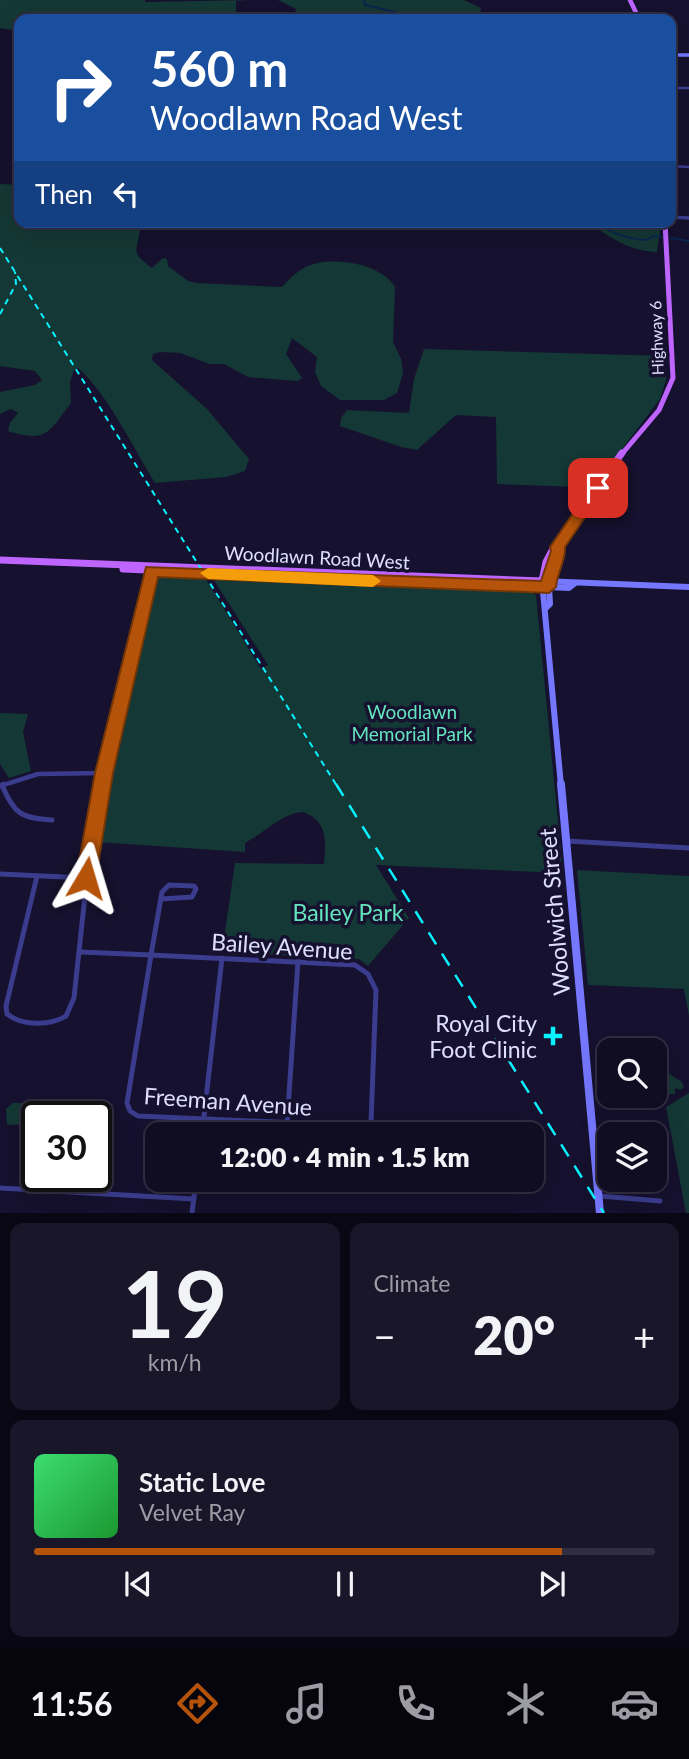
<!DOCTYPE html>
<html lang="en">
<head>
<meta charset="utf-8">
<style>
	:root { --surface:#100d22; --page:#19162a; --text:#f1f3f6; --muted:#9c9ca5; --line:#302d40; --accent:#b45309 }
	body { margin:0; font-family:Lato,sans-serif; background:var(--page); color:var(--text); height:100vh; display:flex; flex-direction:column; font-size:26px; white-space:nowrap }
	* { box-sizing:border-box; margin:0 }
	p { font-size:23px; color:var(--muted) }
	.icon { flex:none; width:38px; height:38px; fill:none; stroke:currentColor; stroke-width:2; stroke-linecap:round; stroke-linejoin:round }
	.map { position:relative; height:1213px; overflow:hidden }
	.drawer { display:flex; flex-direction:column; gap:10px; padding:10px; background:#090713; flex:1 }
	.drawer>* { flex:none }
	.banner { position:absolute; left:14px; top:14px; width:662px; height:214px; border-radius:14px; box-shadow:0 7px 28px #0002,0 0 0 2px var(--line); background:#1a4fa0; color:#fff; overflow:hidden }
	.fabs { position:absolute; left:597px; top:1038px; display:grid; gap:14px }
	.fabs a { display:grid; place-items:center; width:70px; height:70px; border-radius:14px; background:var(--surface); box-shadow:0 7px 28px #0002,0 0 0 2px var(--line); font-size:35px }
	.speed { position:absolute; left:21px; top:1101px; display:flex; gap:14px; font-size:35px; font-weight:700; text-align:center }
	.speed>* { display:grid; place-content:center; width:91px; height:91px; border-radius:50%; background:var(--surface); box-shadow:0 7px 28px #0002,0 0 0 2px var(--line); line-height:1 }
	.speed .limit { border:4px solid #111; border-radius:10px; background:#fff; color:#111 }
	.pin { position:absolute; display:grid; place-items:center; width:60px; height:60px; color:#fff; margin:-30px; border-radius:14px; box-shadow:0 4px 10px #0006 }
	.me { position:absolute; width:77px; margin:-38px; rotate:7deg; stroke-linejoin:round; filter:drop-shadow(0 0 5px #0008) }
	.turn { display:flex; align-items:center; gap:24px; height:147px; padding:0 21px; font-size:32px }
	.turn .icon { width:91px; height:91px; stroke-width:2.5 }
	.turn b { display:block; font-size:49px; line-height:60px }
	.then { display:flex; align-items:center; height:66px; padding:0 21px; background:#0003; gap:14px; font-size:26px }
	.big { font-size:52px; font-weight:800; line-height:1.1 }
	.drawer .tile { flex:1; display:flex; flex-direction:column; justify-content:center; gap:10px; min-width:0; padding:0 24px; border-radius:14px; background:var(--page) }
	.drawer .dial { align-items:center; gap:0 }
	.dial b { font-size:91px; line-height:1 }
	.song { display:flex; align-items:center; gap:21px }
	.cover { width:84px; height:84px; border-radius:10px; background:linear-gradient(135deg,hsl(140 70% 55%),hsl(130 70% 35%)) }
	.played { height:7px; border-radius:4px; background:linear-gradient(90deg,var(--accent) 85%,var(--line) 85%) }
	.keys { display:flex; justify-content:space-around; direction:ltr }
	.heat { display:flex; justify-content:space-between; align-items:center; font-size:38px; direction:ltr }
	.drawer .tiles { flex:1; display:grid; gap:10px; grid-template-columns:1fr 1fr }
	.tile:last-child { grid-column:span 2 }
	.trip { position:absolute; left:145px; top:1122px; width:399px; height:70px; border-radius:14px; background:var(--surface); box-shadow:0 7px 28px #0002,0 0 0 2px var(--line); font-weight:800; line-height:70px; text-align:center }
	.tab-bar { display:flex; height:112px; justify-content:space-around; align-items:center; background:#06050e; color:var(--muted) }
	.tab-bar .icon { width:49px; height:49px }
	.tab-bar .selected { color:var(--accent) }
	.tab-bar b { font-size:32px; color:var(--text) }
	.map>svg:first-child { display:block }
</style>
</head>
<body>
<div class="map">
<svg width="689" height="1213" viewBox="0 0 689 1213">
	<rect width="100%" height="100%" fill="#15112e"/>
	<!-- green -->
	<g fill="#143835">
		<polygon points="0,0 145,0 145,2 248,0 236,1 236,19 19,19 19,31 0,28"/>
		<polygon points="278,0 464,0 481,8 479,18 482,19 294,19 296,9"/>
		<path d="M0,184L19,185V222H135L140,230C136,254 131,252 152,268L163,258L167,259L168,266L188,281L196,283L282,287C289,279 297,271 308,266C332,256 381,263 395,287L393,342L401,359L403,373L397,393L384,400H340L321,386L315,372L317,357L292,338L286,354L302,378L298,381L248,377L224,364H210L180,353L160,352L153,354L152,360L207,409L249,459L245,471L226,477L155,483C134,449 107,393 78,368L74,370L70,382L71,403C48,433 47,443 8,431L10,423L18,413L11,409L0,414V392L35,385L42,380L35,371L0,366Z"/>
		<path d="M591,222H661L657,252C634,252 607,238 591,222Z"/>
		<polygon points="424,349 666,356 666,380 660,399 591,490 582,487 497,484 496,417 456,415 417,450 401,447 340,426 341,418 347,410 409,413 414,379"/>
		<path d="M161,573L204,576L261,669L268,665L212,577L530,591L536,595L563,873L376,865L409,918L368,966L359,959L222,952L235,863L324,864C326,841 328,821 303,812C282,813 263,834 245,843V852L97,842L99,820L153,578Z"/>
		<polygon points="0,713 28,714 23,732 31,771 9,778 0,764"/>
		<polygon points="577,870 689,876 689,1016 684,989 588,985"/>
		<polygon points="655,1072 666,1072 682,1082 684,1087 680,1090 675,1088 675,1094 668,1094 661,1098 617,1096 654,1096"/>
		<polygon points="689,1093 689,1213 686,1213 666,1107"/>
		<polygon points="13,1103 24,1103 26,1116 33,1115 31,1124 7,1125 6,1109"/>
	</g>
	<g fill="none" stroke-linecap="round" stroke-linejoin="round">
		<!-- stream -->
		<g stroke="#09264e" stroke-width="2">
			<polyline points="364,0 365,5 399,13 408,19"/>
			<path d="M596,222C611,234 628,239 647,240L653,236L662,237"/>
			<polyline points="671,238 689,241"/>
		</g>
		<!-- street-far3 -->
		<g stroke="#3b3c8e" stroke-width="2.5">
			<polyline points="670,88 689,88"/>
			<polyline points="670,166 689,167"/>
		</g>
		<!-- street-far2 -->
		<polyline stroke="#3b3c8e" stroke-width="3.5" points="670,217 689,218"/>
		<!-- street-far1 -->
		<g stroke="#3b3c8e" stroke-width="4.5">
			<polyline points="0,786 38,774 104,773"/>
			<polyline points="102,786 152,570"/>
		</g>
		<!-- street -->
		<g stroke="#3b3c8e" stroke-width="5">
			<path d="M2,785C14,814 21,818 52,820"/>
			<polyline points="0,786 4,784"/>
			<polyline points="567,841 689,848"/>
			<polyline points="0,874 86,878"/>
			<path d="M37,876L6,1006L7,1014C22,1026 50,1026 66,1016L74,998L87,877L102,784"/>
			<polyline points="81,952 151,955"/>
			<polygon points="151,955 355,965 368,974 376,990 371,1123 367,1126 138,1116 130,1111 127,1103"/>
			<polyline points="151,955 162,892 169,885 194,886 196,889 192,897 161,899"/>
			<polyline points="287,1124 298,961"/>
			<polyline points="202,1134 222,958"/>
			<polyline points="0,1188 194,1199"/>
			<polyline points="600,1196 660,1201"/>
			<polyline points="192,1213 196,1180"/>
		</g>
		<!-- secondary-far2 -->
		<polyline stroke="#7578ff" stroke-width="3.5" points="670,55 689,55"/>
		<!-- secondary-far1 -->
		<g stroke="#7578ff" stroke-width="6">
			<polyline points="546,608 550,604 549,587 569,588 574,584"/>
			<polyline points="561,786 542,581 689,587"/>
		</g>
		<!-- secondary -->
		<polyline stroke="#7578ff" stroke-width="8" points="561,784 600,1213"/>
		<!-- primary-far2 -->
		<polyline stroke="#be65ff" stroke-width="4.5" points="630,0 639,19"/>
		<!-- primary-far1 -->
		<polyline stroke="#be65ff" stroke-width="5" points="621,455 659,410 673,378 665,222"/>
		<!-- primary -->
		<g stroke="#be65ff" stroke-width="7">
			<polyline points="0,560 542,581 546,562 553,549 622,453"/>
			<polyline points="123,569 549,587 557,547"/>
		</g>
		<!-- rail-far1 -->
		<g stroke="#0af2ff" stroke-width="2" stroke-dasharray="6 5" stroke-linecap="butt">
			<polyline points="0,248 337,786"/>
			<polyline points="0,314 16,284 15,272"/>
		</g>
		<!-- rail -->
		<polyline stroke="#0af2ff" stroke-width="2.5" stroke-dasharray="14 11" stroke-linecap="butt" points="336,784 604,1213"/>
	</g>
	<!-- route -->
	<path fill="#b45309" stroke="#753606" stroke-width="2" d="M598,483L605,488L565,547C566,560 557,573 556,587L549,593L158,577L113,773L96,878L93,884L86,887L79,884L76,878L95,773L146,567L541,581L551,551L550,547L593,484Z"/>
	<!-- slow -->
	<polygon fill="#f59e0b" points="208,568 373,575 381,581 373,587 208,579 200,573"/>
	<!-- markers -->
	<path fill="#0af2ff" stroke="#15112e" stroke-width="2.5" d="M549.5 1025.5h7v7h7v7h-7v7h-7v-7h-7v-7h7z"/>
	<g text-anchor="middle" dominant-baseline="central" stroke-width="7" stroke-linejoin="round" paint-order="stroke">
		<!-- far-street labels -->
		<g font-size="16" fill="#e0deff" stroke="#15112e">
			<text transform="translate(656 338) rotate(-92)">Highway 6</text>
		</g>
		<!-- street labels -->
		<g font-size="19" fill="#e0deff" stroke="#15112e">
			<text transform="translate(317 557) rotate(3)">Woodlawn Road West</text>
		</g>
		<!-- park labels -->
		<g font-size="19" fill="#64e5be" stroke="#15112e">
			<text x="412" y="711">Woodlawn<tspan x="412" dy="22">Memorial Park</tspan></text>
		</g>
		<!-- near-park labels -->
		<g font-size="23" fill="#64e5be" stroke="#15112e">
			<text x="348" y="912">Bailey Park</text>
		</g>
		<!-- near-street labels -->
		<g font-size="23" fill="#e0deff" stroke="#15112e">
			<text transform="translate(554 912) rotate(-95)">Woolwich Street</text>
			<text transform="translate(282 946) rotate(4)">Bailey Avenue</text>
			<text transform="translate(228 1101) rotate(4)">Freeman Avenue</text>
		</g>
		<!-- near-poi labels -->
		<g font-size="23" fill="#e0deff" stroke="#15112e" text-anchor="end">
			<text x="537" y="1023">Royal City<tspan x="537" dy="26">Foot Clinic</tspan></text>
		</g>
	</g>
</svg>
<div class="fabs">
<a><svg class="icon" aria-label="search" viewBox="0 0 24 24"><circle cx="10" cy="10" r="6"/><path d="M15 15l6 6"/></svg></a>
<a><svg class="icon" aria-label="layers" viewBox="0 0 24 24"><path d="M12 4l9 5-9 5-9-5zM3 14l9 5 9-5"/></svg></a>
</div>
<div class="speed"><div class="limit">30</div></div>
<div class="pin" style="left:598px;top:488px;background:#d93025"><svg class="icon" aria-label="arrive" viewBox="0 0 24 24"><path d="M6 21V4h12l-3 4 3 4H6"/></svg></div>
<svg class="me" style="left:86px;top:878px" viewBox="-20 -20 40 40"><path d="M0-17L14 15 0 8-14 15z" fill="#b45309" stroke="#fff" stroke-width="4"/></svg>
<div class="trip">12:00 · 4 min · 1.5 km</div>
<div class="banner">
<div class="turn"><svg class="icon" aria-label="right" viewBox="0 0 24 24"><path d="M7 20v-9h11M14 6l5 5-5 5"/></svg><div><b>560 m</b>Woodlawn Road West</div></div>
<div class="then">Then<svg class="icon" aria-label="left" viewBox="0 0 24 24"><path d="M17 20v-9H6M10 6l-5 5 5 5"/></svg></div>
</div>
</div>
<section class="drawer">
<div class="tiles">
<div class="tile dial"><b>19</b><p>km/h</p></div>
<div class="tile"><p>Climate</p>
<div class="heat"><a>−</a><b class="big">20°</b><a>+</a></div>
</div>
<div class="tile">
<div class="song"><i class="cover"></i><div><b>Static Love</b><p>Velvet Ray</p></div></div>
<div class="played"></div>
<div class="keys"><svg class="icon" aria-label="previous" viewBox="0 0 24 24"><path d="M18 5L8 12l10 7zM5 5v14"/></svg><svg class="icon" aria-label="pause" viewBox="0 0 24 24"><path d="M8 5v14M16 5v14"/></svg><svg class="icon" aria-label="next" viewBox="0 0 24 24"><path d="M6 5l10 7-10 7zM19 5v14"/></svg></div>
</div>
</div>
</section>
<nav class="tab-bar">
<b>11:56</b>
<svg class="icon selected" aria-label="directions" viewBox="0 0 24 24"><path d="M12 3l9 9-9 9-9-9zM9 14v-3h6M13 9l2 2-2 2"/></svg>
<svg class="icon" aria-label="music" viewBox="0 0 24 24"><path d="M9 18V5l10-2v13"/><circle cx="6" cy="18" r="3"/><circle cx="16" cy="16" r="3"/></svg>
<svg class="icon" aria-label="phone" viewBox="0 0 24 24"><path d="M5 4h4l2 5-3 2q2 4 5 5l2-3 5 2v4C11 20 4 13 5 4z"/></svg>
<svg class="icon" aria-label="climate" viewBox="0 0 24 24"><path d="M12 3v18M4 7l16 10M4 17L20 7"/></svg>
<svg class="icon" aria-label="car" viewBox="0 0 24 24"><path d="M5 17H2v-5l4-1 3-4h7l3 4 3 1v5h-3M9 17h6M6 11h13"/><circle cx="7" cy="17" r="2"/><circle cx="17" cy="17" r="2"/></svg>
</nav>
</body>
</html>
